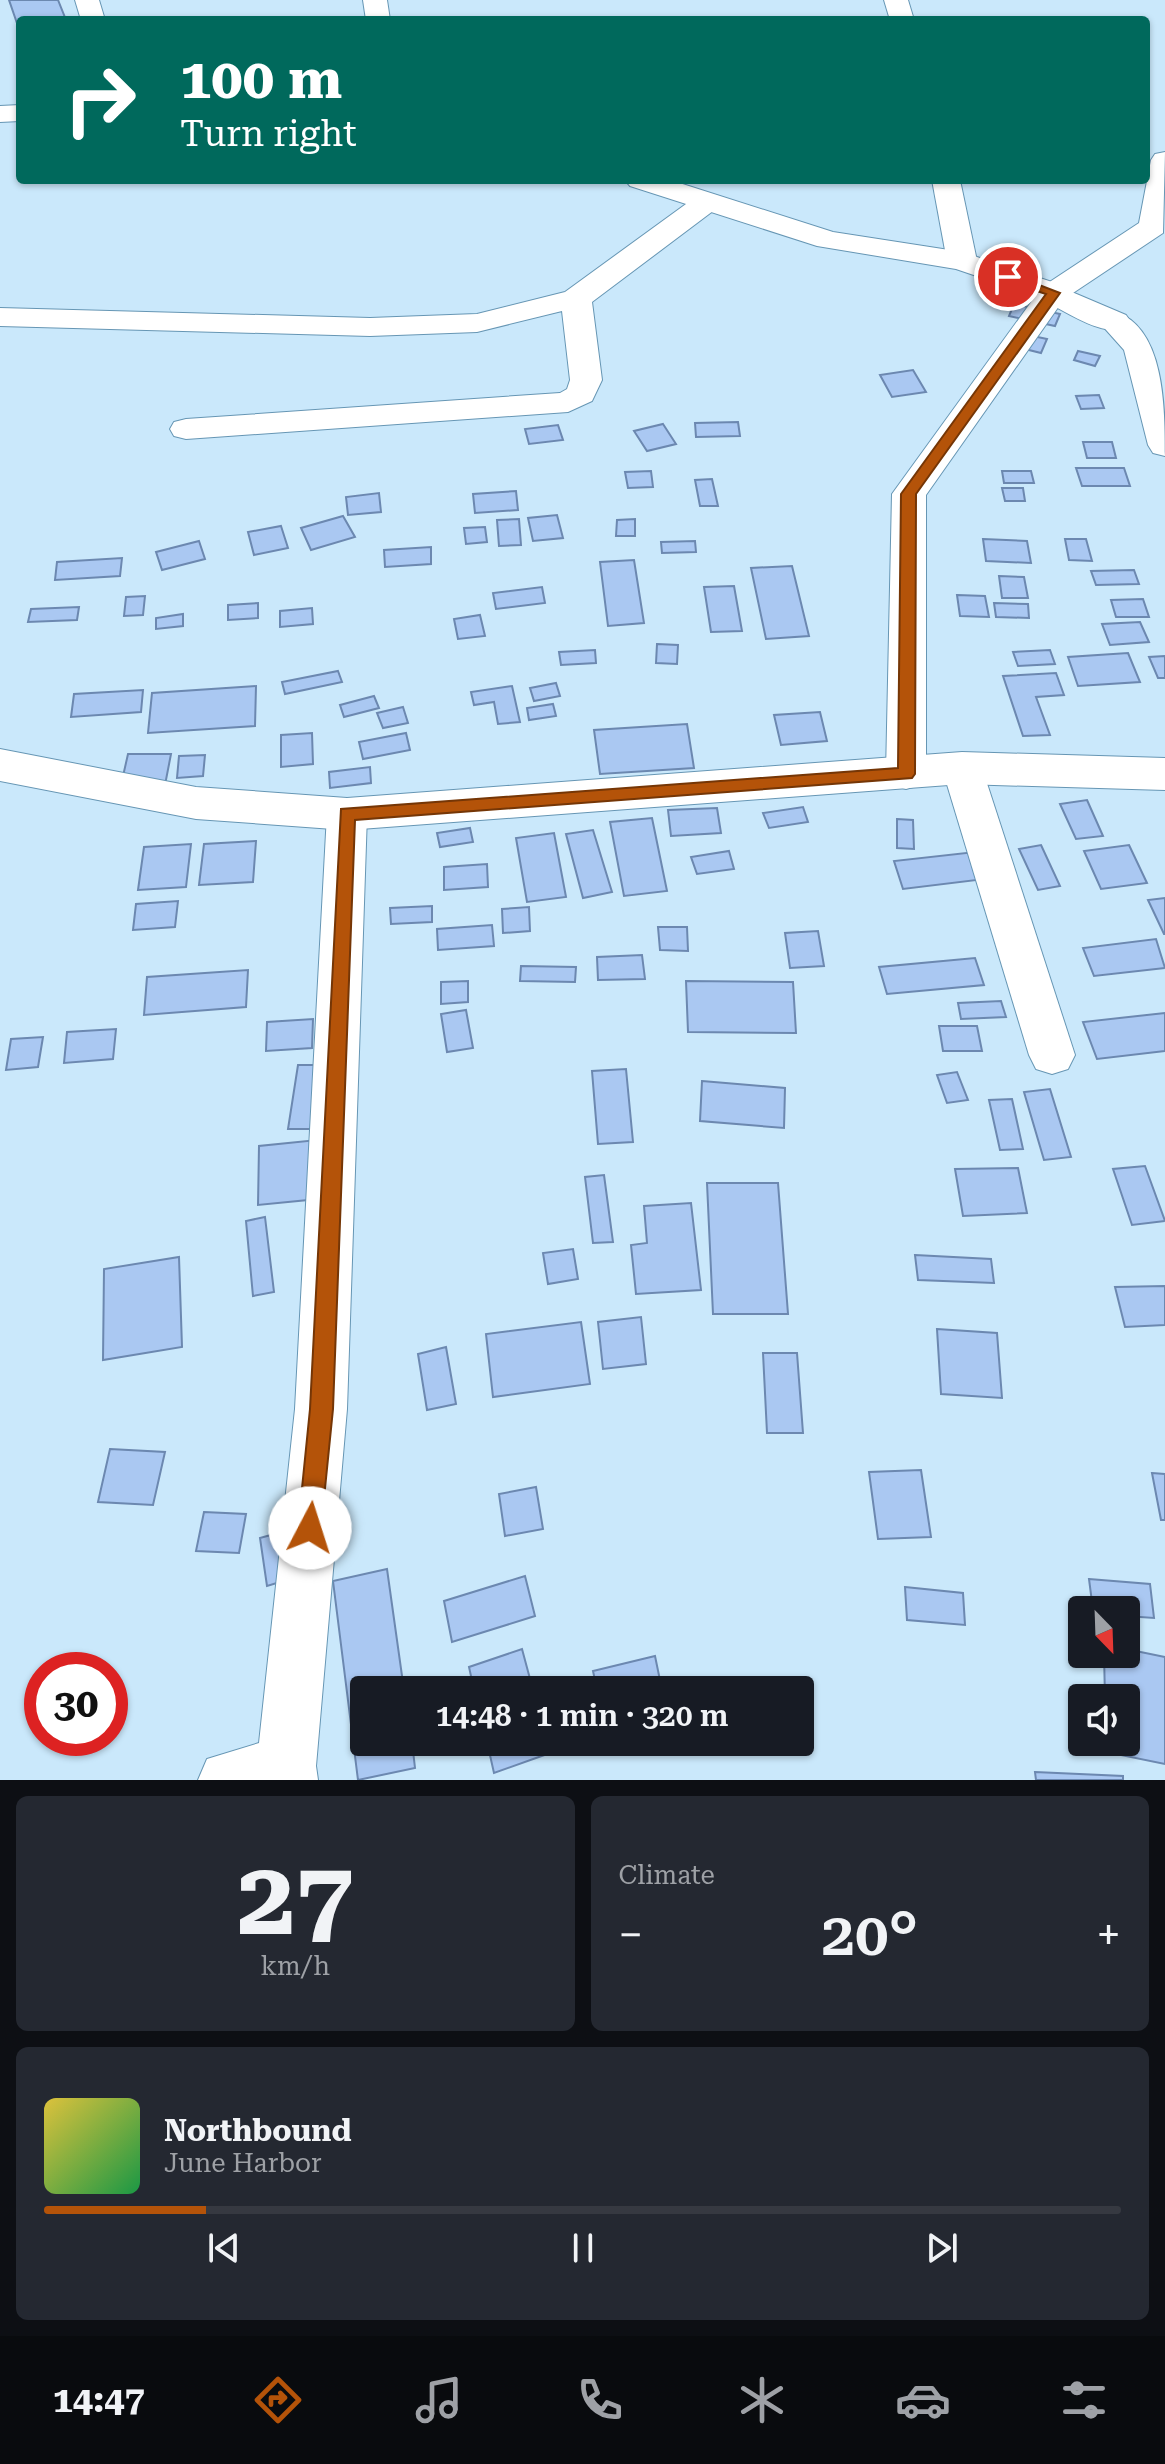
<!DOCTYPE html>
<html lang="en">
<head>
<meta charset="utf-8">
<style>
	:root { --surface:#171b24; --page:#242831; --text:#f1f3f6; --muted:#9ea1a6; --line:#363941; --accent:#b45309 }
	body { margin:0; font-family:"Roboto Serif",serif; background:var(--page); color:var(--text); height:100vh; display:flex; flex-direction:column; font-size:30px; white-space:nowrap }
	* { box-sizing:border-box; margin:0 }
	p { font-size:26px; color:var(--muted) }
	.icon { flex:none; width:44px; height:44px; fill:none; stroke:currentColor; stroke-width:2; stroke-linecap:round; stroke-linejoin:round }
	.map { position:relative; height:1780px; overflow:hidden }
	.panel { display:flex; flex-direction:column; gap:16px; padding:16px; background:#0d0f14; flex:1 }
	.panel>* { flex:none }
	.guide { position:absolute; left:16px; top:16px; width:1134px; height:168px; border-radius:8px; box-shadow:0 2px 6px #0004; background:#00695c; color:#fff; overflow:hidden }
	.needle { width:52px; rotate:157deg }
	.controls { position:absolute; left:1068px; top:1596px; display:grid; gap:16px }
	.controls a { display:grid; place-items:center; width:72px; height:72px; border-radius:8px; background:var(--surface); box-shadow:0 2px 6px #0004; font-size:40px }
	.speed { position:absolute; left:24px; top:1652px; display:flex; gap:16px; font-size:40px; font-weight:700; text-align:center }
	.speed>* { display:grid; place-content:center; width:104px; height:104px; border-radius:50%; background:var(--surface); box-shadow:0 2px 6px #0004; line-height:1 }
	.speed .limit { border:12px solid #d22; background:#fff; color:#111 }
	.pin { position:absolute; display:grid; place-items:center; width:68px; height:68px; color:#fff; margin:-34px; border:4px solid #fff; border-radius:50%; box-shadow:0 2px 8px #0007 }
	.me { position:absolute; width:88px; margin:-44px; rotate:5deg; stroke-linejoin:round; filter:drop-shadow(0 0 6px #0008) }
	.turn { display:flex; align-items:center; gap:28px; height:168px; padding:0 32px; font-size:36px }
	.turn .icon { width:104px; height:104px; stroke-width:2.5 }
	.turn b { display:block; font-size:56px; line-height:68px }
	.big { font-size:60px; font-weight:600; line-height:1.1 }
	.panel .card { flex:1; display:flex; flex-direction:column; justify-content:center; gap:12px; min-width:0; padding:0 28px; border-radius:12px; background:var(--page) }
	.panel .dial { align-items:center; gap:0 }
	.dial b { font-size:104px; line-height:1 }
	.song { display:flex; align-items:center; gap:24px }
	.cover { width:96px; height:96px; border-radius:12px; background:linear-gradient(135deg,hsl(50 70% 55%),hsl(140 70% 35%)) }
	.played { height:8px; border-radius:4px; background:linear-gradient(90deg,var(--accent) 15%,var(--line) 15%) }
	.keys { display:flex; justify-content:space-around; direction:ltr }
	.heat { display:flex; justify-content:space-between; align-items:center; font-size:44px; direction:ltr }
	.panel .tiles { flex:1; display:grid; gap:16px; grid-template-columns:1fr 1fr }
	.card:last-child { grid-column:span 2 }
	.trip { position:absolute; left:350px; top:1676px; width:464px; height:80px; border-radius:8px; background:var(--surface); box-shadow:0 2px 6px #0004; font-weight:600; line-height:80px; text-align:center }
	.tabs { display:flex; height:128px; justify-content:space-around; align-items:center; background:#090b0e; color:var(--muted) }
	.tabs .icon { width:56px; height:56px }
	.tabs .current { color:var(--accent) }
	.tabs b { font-size:36px; color:var(--text) }
	.map>svg:first-child { display:block }
</style>
</head>
<body>
<div class="map">
<svg width="1165" height="1780" viewBox="0 0 1165 1780">
	<rect width="100%" height="100%" fill="#cae8fb"/>
	<!-- building -->
	<g fill="#aac8f2" stroke="#6c88b0" stroke-width="2">
		<polygon points="9,0 58,0 66,20 20,20 20,32"/>
		<polygon points="1014,304 1060,314 1055,326 1009,316"/>
		<polygon points="1028,335 1047,339 1041,353 1021,348"/>
		<polygon points="1078,351 1100,356 1095,366 1074,360"/>
		<polygon points="913,370 926,392 892,397 880,375"/>
		<polygon points="1099,395 1104,408 1081,409 1076,396"/>
		<polygon points="738,422 740,436 696,437 695,423"/>
		<polygon points="663,424 676,444 647,451 634,431"/>
		<polygon points="558,425 563,440 529,444 525,429"/>
		<polygon points="1083,442 1112,442 1116,458 1087,458"/>
		<polygon points="1076,468 1124,468 1130,486 1082,486"/>
		<polygon points="651,471 653,487 628,488 625,472"/>
		<polygon points="1002,471 1031,471 1034,483 1004,483"/>
		<polygon points="712,479 718,506 700,506 695,480"/>
		<polygon points="1002,488 1023,488 1025,501 1005,501"/>
		<polygon points="516,491 518,510 475,513 473,494"/>
		<polygon points="379,493 381,512 348,515 346,497"/>
		<polygon points="557,515 563,538 533,541 528,518"/>
		<polygon points="343,516 355,537 311,550 301,528"/>
		<polygon points="519,519 521,545 499,546 497,520"/>
		<polygon points="635,519 635,536 616,536 617,520"/>
		<polygon points="281,526 288,548 254,555 248,532"/>
		<polygon points="485,527 487,542 466,544 464,528"/>
		<polygon points="983,539 1027,541 1031,563 986,561"/>
		<polygon points="1065,539 1086,539 1092,561 1069,560"/>
		<polygon points="199,541 205,559 162,570 156,552"/>
		<polygon points="695,541 696,552 662,553 661,542"/>
		<polygon points="431,547 431,564 385,567 384,550"/>
		<polygon points="122,558 120,576 55,580 57,562"/>
		<polygon points="634,560 644,623 608,626 600,562"/>
		<polygon points="792,566 809,636 766,639 751,568"/>
		<polygon points="1134,570 1139,584 1096,585 1091,571"/>
		<polygon points="999,576 1024,577 1028,598 1002,598"/>
		<polygon points="734,586 742,631 711,632 704,587"/>
		<polygon points="542,587 545,603 496,609 493,593"/>
		<polygon points="957,595 985,596 989,617 960,616"/>
		<polygon points="145,596 143,615 124,616 126,597"/>
		<polygon points="1143,599 1149,617 1116,617 1111,600"/>
		<polygon points="258,603 258,618 228,620 228,605"/>
		<polygon points="994,603 1028,604 1029,618 996,617"/>
		<polygon points="79,607 77,620 28,622 31,609"/>
		<polygon points="312,608 313,624 280,627 280,611"/>
		<polygon points="183,614 183,626 156,629 156,618"/>
		<polygon points="480,615 485,636 458,639 454,619"/>
		<polygon points="1140,622 1149,642 1110,645 1102,624"/>
		<polygon points="657,644 678,645 677,664 656,663"/>
		<polygon points="595,650 596,663 561,665 559,652"/>
		<polygon points="1050,650 1055,664 1018,666 1013,652"/>
		<polygon points="1128,653 1140,682 1078,686 1068,657"/>
		<polygon points="1165,656 1165,678 1158,678 1149,657"/>
		<polygon points="338,671 342,682 285,694 282,682"/>
		<polygon points="1056,673 1064,695 1036,697 1050,735 1023,736 1003,676"/>
		<polygon points="556,683 560,696 534,701 530,688"/>
		<polygon points="256,686 255,726 148,733 152,693"/>
		<polygon points="512,686 520,722 498,724 494,702 474,705 471,692"/>
		<polygon points="143,690 141,712 71,717 74,694"/>
		<polygon points="374,696 379,708 344,717 340,705"/>
		<polygon points="553,704 556,716 529,720 527,708"/>
		<polygon points="403,707 408,723 383,728 377,713"/>
		<polygon points="820,712 827,741 781,745 774,715"/>
		<polygon points="687,724 694,768 600,774 594,730"/>
		<polygon points="312,733 313,764 281,767 281,735"/>
		<polygon points="406,733 410,750 363,759 359,742"/>
		<polygon points="128,754 171,754 165,785 121,785"/>
		<polygon points="205,755 203,776 177,778 179,756"/>
		<polygon points="370,767 371,783 330,788 329,772"/>
		<polygon points="1087,800 1103,836 1076,839 1060,804"/>
		<polygon points="803,807 808,822 769,828 763,813"/>
		<polygon points="717,808 721,833 671,836 668,810"/>
		<polygon points="652,818 667,891 624,896 610,822"/>
		<polygon points="897,819 913,820 914,849 897,848"/>
		<polygon points="470,828 473,842 440,847 437,833"/>
		<polygon points="593,830 612,892 583,898 566,834"/>
		<polygon points="554,833 566,897 527,902 516,838"/>
		<polygon points="256,841 253,882 199,885 204,844"/>
		<polygon points="191,844 186,887 138,890 144,847"/>
		<polygon points="1041,845 1060,886 1038,890 1019,849"/>
		<polygon points="1129,845 1147,883 1101,889 1084,851"/>
		<polygon points="729,851 734,869 697,874 691,857"/>
		<polygon points="975,852 985,879 903,889 894,861"/>
		<polygon points="487,864 488,887 444,890 444,867"/>
		<polygon points="1165,898 1165,934 1164,934 1148,900"/>
		<polygon points="178,901 175,927 133,930 136,904"/>
		<polygon points="432,906 432,922 391,924 390,908"/>
		<polygon points="529,907 530,931 503,933 502,909"/>
		<polygon points="492,925 494,946 438,950 437,929"/>
		<polygon points="658,927 687,927 688,951 660,950"/>
		<polygon points="818,931 824,966 790,968 785,933"/>
		<polygon points="1156,939 1165,968 1094,976 1083,948"/>
		<polygon points="642,955 645,979 598,980 597,957"/>
		<polygon points="975,958 984,985 887,994 879,967"/>
		<polygon points="521,966 576,967 575,982 520,981"/>
		<polygon points="248,970 246,1007 144,1015 147,977"/>
		<polygon points="468,981 468,1002 441,1004 441,982"/>
		<polygon points="686,981 793,982 796,1033 688,1032"/>
		<polygon points="1001,1001 1006,1017 961,1019 958,1003"/>
		<polygon points="466,1010 473,1048 447,1052 441,1014"/>
		<polygon points="1165,1013 1165,1051 1097,1059 1083,1022"/>
		<polygon points="313,1019 312,1048 266,1051 267,1022"/>
		<polygon points="939,1026 977,1026 982,1051 943,1051"/>
		<polygon points="116,1029 113,1059 64,1063 67,1032"/>
		<polygon points="43,1037 38,1067 6,1070 11,1039"/>
		<polygon points="298,1065 319,1065 311,1129 288,1129"/>
		<polygon points="626,1069 633,1142 598,1144 592,1071"/>
		<polygon points="957,1072 968,1100 947,1103 937,1075"/>
		<polygon points="702,1081 785,1088 784,1128 700,1121"/>
		<polygon points="1050,1089 1071,1157 1044,1160 1024,1092"/>
		<polygon points="1012,1099 1023,1149 1000,1150 989,1100"/>
		<polygon points="317,1140 318,1199 258,1205 259,1146"/>
		<polygon points="1145,1166 1165,1221 1132,1225 1113,1169"/>
		<polygon points="1018,1168 1027,1213 963,1216 955,1169"/>
		<polygon points="604,1175 613,1242 593,1243 585,1177"/>
		<polygon points="707,1183 778,1183 788,1314 713,1314"/>
		<polygon points="691,1203 701,1290 636,1294 631,1245 647,1243 644,1206"/>
		<polygon points="265,1217 274,1292 253,1296 246,1221"/>
		<polygon points="573,1249 578,1279 548,1284 543,1253"/>
		<polygon points="915,1255 991,1259 994,1283 918,1280"/>
		<polygon points="179,1257 182,1347 103,1360 104,1269"/>
		<polygon points="1165,1286 1165,1325 1125,1327 1115,1287"/>
		<polygon points="641,1317 646,1364 603,1369 598,1322"/>
		<polygon points="581,1322 590,1384 493,1397 486,1334"/>
		<polygon points="937,1329 997,1333 1002,1398 941,1394"/>
		<polygon points="446,1347 456,1404 427,1410 418,1354"/>
		<polygon points="763,1353 797,1353 803,1433 767,1433"/>
		<polygon points="110,1449 165,1452 153,1505 98,1502"/>
		<polygon points="921,1470 931,1537 878,1539 869,1472"/>
		<polygon points="1152,1473 1165,1474 1165,1520 1161,1520"/>
		<polygon points="536,1487 543,1529 505,1536 499,1494"/>
		<polygon points="204,1512 246,1514 239,1553 196,1551"/>
		<polygon points="292,1529 300,1576 267,1586 260,1538"/>
		<polygon points="387,1569 404,1690 364,1690 364,1742 412,1742 415,1768 358,1780 333,1581"/>
		<polygon points="525,1576 535,1616 452,1642 444,1601"/>
		<polygon points="1089,1579 1150,1584 1154,1618 1126,1616 1126,1610 1093,1610"/>
		<polygon points="905,1587 963,1593 965,1625 907,1620"/>
		<polygon points="522,1649 533,1690 474,1690 469,1667"/>
		<polygon points="1126,1649 1165,1657 1165,1764 1106,1752 1105,1742 1126,1742 1126,1698 1105,1698 1104,1654 1126,1654"/>
		<polygon points="655,1656 662,1690 597,1690 593,1671"/>
		<polygon points="487,1742 547,1742 550,1753 494,1773"/>
		<polygon points="1035,1772 1123,1776 1123,1780 1036,1780"/>
	</g>
	<g fill="none" stroke-linecap="round" stroke-linejoin="round">
		<!-- minor casing -->
		<g stroke="#6696b4" stroke-width="2">
			<g id="minor">
				<polygon points="75,0 99,0 105,20 81,20"/>
				<polygon points="363,0 387,0 390,20 366,20"/>
				<polygon points="884,0 908,0 914,20 890,20"/>
				<polygon points="1165,152 1163,233 1064,299 926,495 926,774 920,785 906,789 892,785 886,774 892,494 1042,287 1139,223 1151,160 1155,154"/>
				<polygon points="932,180 960,180 977,261 972,267 962,270 952,267 947,261"/>
				<polygon points="707,193 717,196 721,202 717,208 592,302 602,380 592,401 568,412 186,439 174,436 170,429 174,422 186,419 560,393 567,389 570,380 562,311 477,332 370,336 0,326 0,308 370,318 477,314 565,292 697,196"/>
				<polygon points="962,753 976,757 982,768 1075,1055 1068,1069 1052,1074 1036,1069 1029,1055 942,768 948,757"/>
				<polygon points="347,798 361,803 367,814 347,1409 316,1766 318,1780 198,1780 207,1759 259,1743 295,1409 327,814 333,803"/>
			</g>
		</g>
		<!-- tertiary casing -->
		<g stroke="#6696b4" stroke-width="2">
			<g id="tertiary">
				<polygon points="20,105 20,121 0,122 0,106"/>
				<polygon points="625,180 670,180 833,232 962,252 1064,286 1069,293 1064,300 1053,302 956,269 817,246 630,186"/>
				<path d="M1115,312C1165,327 1165,409 1165,456L1153,453L1148,445L1124,350L1099,322L1104,315Z"/>
				<polygon points="0,749 196,787 347,798 962,752 1165,758 1165,790 962,784 347,830 196,819 0,781"/>
			</g>
		</g>
		<!-- secondary casing -->
		<g stroke="#6696b4" stroke-width="2">
			<path id="secondary" d="M1053,284L1126,315L1131,322L1126,329C1099,336 1066,311 1042,300L1037,293L1042,286Z"/>
		</g>
		<!-- minor -->
		<use href="#minor" fill="#fff" fill-rule="evenodd"/>
		<!-- tertiary -->
		<use href="#tertiary" fill="#fff" fill-rule="evenodd"/>
		<!-- secondary -->
		<use href="#secondary" fill="#fff" fill-rule="evenodd"/>
	</g>
	<!-- route -->
	<polygon fill="#b45309" stroke="#753606" stroke-width="2" points="1008,273 1060,293 916,494 915,774 912,778 355,820 333,1409 321,1528 318,1537 310,1540 301,1537 298,1528 310,1409 341,809 898,768 901,494 1046,294 1003,280 1001,277"/>
</svg>
<div class="controls">
<a><svg class="needle" viewBox="-14 -14 28 28"><path d="M0-13l5 13h-10z" fill="#e53935"/><path d="M0 13l5-13h-10z" fill="#9ea1a6"/></svg></a>
<a><svg class="icon" aria-label="sound" viewBox="0 0 24 24"><path d="M4 9h4l5-4v14l-5-4H4zM17 9q2 3 0 6"/></svg></a>
</div>
<div class="speed"><div class="limit">30</div></div>
<div class="pin" style="left:1008px;top:277px;background:#d93025"><svg class="icon" aria-label="arrive" viewBox="0 0 24 24"><path d="M6 21V4h12l-3 4 3 4H6"/></svg></div>
<svg class="me" style="left:310px;top:1528px" viewBox="-20 -20 40 40"><circle r="19" fill="#fff"/><path d="M0-13L10 11 0 6-10 11z" fill="#b45309"/></svg>
<div class="trip">14:48 · 1 min · 320 m</div>
<div class="guide">
<div class="turn"><svg class="icon" aria-label="right" viewBox="0 0 24 24"><path d="M7 20v-9h11M14 6l5 5-5 5"/></svg><div><b>100 m</b>Turn right</div></div>
</div>
</div>
<section class="panel">
<div class="tiles">
<div class="card dial"><b>27</b><p>km/h</p></div>
<div class="card"><p>Climate</p>
<div class="heat"><a>−</a><b class="big">20°</b><a>+</a></div>
</div>
<div class="card">
<div class="song"><i class="cover"></i><div><b>Northbound</b><p>June Harbor</p></div></div>
<div class="played"></div>
<div class="keys"><svg class="icon" aria-label="previous" viewBox="0 0 24 24"><path d="M18 5L8 12l10 7zM5 5v14"/></svg><svg class="icon" aria-label="pause" viewBox="0 0 24 24"><path d="M8 5v14M16 5v14"/></svg><svg class="icon" aria-label="next" viewBox="0 0 24 24"><path d="M6 5l10 7-10 7zM19 5v14"/></svg></div>
</div>
</div>
</section>
<nav class="tabs">
<b>14:47</b>
<svg class="icon current" aria-label="directions" viewBox="0 0 24 24"><path d="M12 3l9 9-9 9-9-9zM9 14v-3h6M13 9l2 2-2 2"/></svg>
<svg class="icon" aria-label="music" viewBox="0 0 24 24"><path d="M9 18V5l10-2v13"/><circle cx="6" cy="18" r="3"/><circle cx="16" cy="16" r="3"/></svg>
<svg class="icon" aria-label="phone" viewBox="0 0 24 24"><path d="M5 4h4l2 5-3 2q2 4 5 5l2-3 5 2v4C11 20 4 13 5 4z"/></svg>
<svg class="icon" aria-label="climate" viewBox="0 0 24 24"><path d="M12 3v18M4 7l16 10M4 17L20 7"/></svg>
<svg class="icon" aria-label="car" viewBox="0 0 24 24"><path d="M5 17H2v-5l4-1 3-4h7l3 4 3 1v5h-3M9 17h6M6 11h13"/><circle cx="7" cy="17" r="2"/><circle cx="17" cy="17" r="2"/></svg>
<svg class="icon" aria-label="filters" viewBox="0 0 24 24"><path d="M4 7h16M4 17h16"/><circle cx="9" cy="7" r="2"/><circle cx="15" cy="17" r="2"/></svg>
</nav>
</body>
</html>
